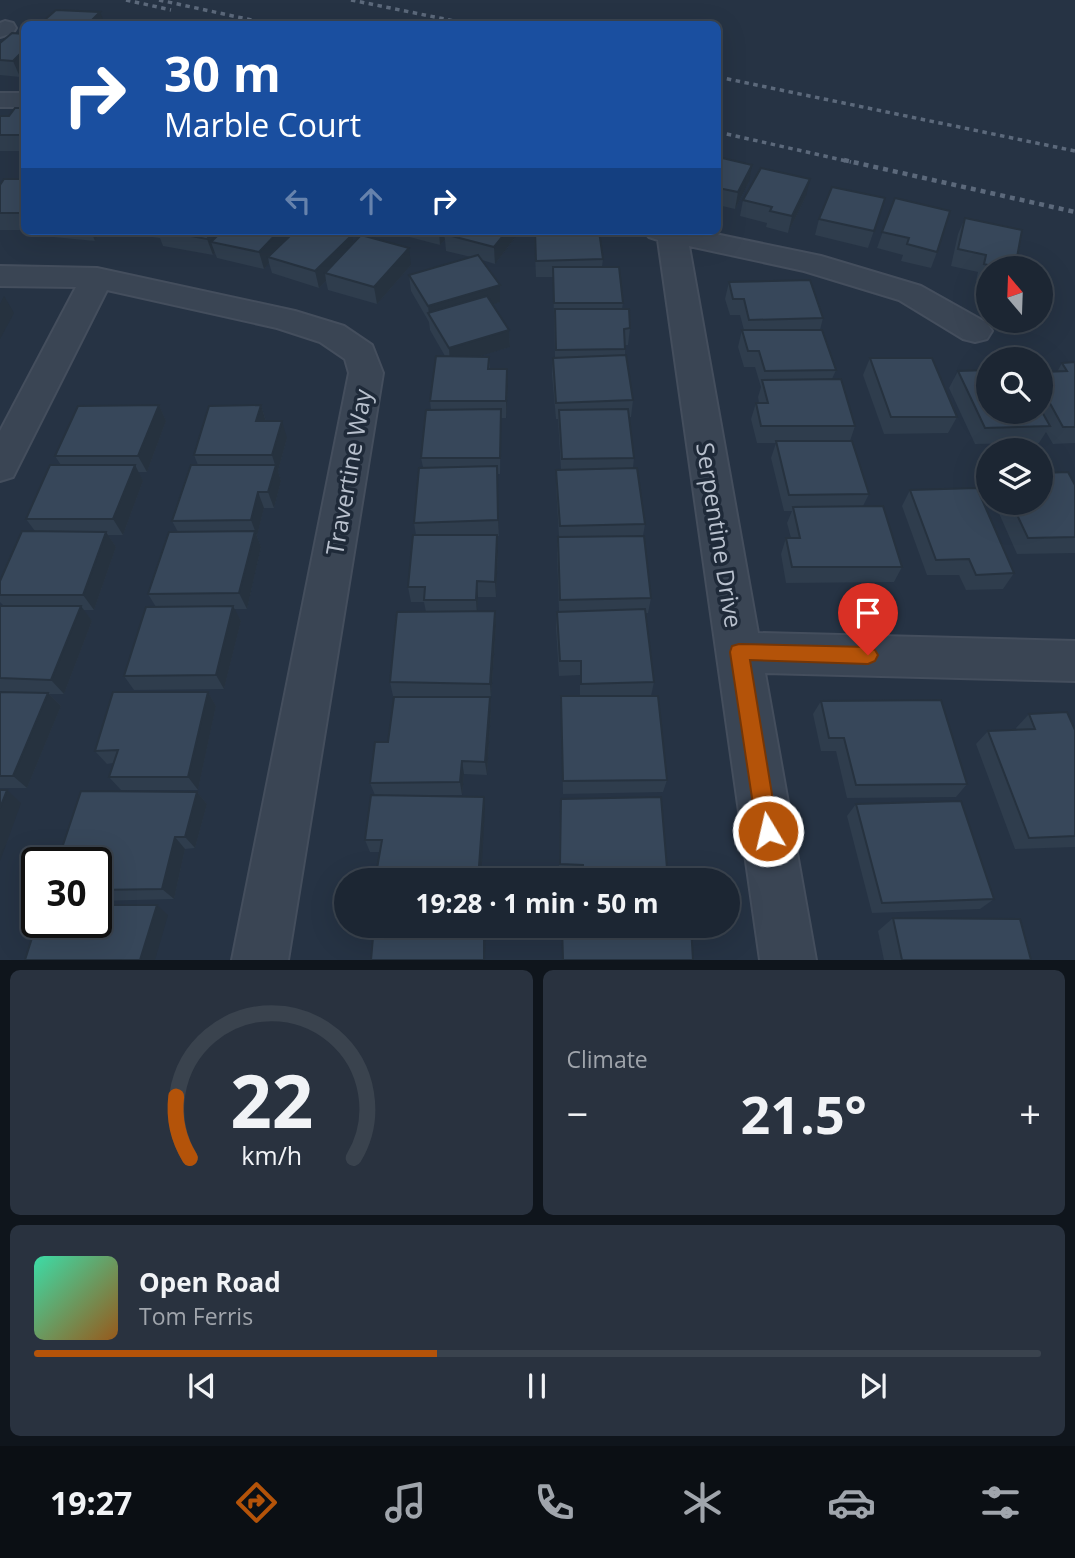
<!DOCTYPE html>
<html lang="en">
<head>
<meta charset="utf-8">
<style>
	:root { --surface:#1c2633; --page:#29323f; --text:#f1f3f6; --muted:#a0a5ac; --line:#3a434e; --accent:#b45309 }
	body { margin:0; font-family:"Open Sans",sans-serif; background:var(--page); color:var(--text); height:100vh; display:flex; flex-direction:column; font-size:26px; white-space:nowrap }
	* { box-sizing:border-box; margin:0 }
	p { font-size:23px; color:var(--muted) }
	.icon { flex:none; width:38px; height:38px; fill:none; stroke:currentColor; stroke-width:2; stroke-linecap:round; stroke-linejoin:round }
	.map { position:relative; height:960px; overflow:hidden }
	.panel { display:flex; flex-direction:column; gap:10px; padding:10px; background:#0f151c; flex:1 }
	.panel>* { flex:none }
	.top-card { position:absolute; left:21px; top:21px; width:700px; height:214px; border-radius:10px; box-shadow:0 7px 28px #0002,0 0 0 2px var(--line); background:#1a4fa0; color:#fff; overflow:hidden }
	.needle { width:46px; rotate:341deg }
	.controls { position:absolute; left:976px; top:256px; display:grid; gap:14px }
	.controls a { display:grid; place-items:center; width:77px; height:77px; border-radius:50%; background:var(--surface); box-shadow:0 7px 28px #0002,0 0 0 2px var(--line); font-size:35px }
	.speed { position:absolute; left:21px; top:847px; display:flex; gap:14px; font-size:35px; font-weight:700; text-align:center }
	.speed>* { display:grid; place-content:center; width:91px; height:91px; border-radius:50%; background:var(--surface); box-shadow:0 7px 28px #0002,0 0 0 2px var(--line); line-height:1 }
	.speed .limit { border:4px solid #111; border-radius:10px; background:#fff; color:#111 }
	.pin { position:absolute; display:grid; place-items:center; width:60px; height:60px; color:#fff; margin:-72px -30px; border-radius:50% 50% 50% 0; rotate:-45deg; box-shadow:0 0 7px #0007 }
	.pin .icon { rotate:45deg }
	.me { position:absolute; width:77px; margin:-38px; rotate:351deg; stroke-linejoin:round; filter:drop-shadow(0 0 5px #0008) }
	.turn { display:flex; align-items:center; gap:24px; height:147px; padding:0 28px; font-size:32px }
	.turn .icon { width:91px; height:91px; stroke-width:2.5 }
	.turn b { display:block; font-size:49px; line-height:60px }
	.lanes { display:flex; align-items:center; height:66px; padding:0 28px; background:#0003; justify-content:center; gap:35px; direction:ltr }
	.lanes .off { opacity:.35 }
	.big { font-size:52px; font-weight:700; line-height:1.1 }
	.panel .tile { flex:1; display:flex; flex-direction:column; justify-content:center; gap:10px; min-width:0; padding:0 24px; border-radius:10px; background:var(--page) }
	.panel .dial { align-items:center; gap:0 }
	.dial svg { height:182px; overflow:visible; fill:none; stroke:var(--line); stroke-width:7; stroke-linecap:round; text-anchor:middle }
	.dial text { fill:var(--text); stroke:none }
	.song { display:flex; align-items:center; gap:21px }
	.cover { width:84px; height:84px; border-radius:10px; background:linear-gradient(135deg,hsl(160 70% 55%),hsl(30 70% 35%)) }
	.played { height:7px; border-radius:4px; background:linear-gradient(90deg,var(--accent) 40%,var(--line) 40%) }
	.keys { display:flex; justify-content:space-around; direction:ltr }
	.heat { display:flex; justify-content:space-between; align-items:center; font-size:38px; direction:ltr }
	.panel .tiles { flex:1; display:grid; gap:10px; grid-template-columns:1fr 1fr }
	.tile:last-child { grid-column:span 2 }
	.trip { position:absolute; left:334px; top:868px; width:406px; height:70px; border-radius:35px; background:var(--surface); box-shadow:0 7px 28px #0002,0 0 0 2px var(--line); font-weight:700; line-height:70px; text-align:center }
	.tabs { display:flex; height:112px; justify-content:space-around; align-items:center; background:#0b0f14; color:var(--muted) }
	.tabs .icon { width:49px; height:49px }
	.tabs .current { color:var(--accent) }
	.tabs b { font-size:32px; color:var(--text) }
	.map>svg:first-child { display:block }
</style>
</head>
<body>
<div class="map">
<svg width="1075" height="960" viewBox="0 0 1075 960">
	<rect width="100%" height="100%" fill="#263344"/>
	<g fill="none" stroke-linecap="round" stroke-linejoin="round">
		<!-- minor casing -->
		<g stroke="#444e5d" stroke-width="4">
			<g id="minor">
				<polygon points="5,21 13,23 16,28 13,33 0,37 0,23"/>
				<rect x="0" y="93" width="24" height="14"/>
				<polygon points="644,231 701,231 821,256 921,286 987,323 992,331 987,339 975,342 963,339 899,300 804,271 689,246 758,633 1075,641 1075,681 765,673 816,960 760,960 658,240 649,237"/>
				<polygon points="0,266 97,268 295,311 344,326 372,345 383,373 288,960 232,960 349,373 345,359 320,342 277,328 107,290 13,477 0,481 0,431 76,287 0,286"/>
			</g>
		</g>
		<!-- minor -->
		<use href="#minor" fill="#3a4554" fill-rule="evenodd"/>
		<!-- rail-far1 -->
		<g stroke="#5c697b" stroke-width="3.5" stroke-dasharray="4.5 4.5" stroke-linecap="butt">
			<polyline points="126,0 171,10"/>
			<polyline points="159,0 270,24"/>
			<polyline points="351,0 469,24"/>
			<polyline points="718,77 1075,151"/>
			<polyline points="718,132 851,162"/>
		</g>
		<!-- rail -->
		<polyline stroke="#5c697b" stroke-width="4.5" stroke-dasharray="5 5" stroke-linecap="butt" points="844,160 1075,212"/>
	</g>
	<!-- wall -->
	<g fill="#2f3d4d">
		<polygon points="24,34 24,72 20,77 0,75 0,43"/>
		<polygon points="24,108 24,151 0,151 0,116 9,116"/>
		<polygon points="718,157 749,182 735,209 718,205"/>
		<polygon points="24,179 24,230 0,230 0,185"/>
		<polygon points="806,196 788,233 766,227 767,223 740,216 743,200"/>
		<polygon points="885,198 868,248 815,235 819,219"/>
		<polygon points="895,198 937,252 931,268 901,261 903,255 877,248"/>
		<polygon points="965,218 1015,268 989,268 989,284 976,281 978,272 951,266 958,234"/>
		<polygon points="50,231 102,231 95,241 53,237"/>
		<polygon points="111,231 339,231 353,243 411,265 377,304 328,290 326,281 319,288 272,273 269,263 264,269 217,258 215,253 213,255 163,246 160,238 111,232"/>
		<polygon points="398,231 520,231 495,264 482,260 500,302 492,304 509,330 510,347 479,356 489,357 490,369 507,369 508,386 506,418 501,418 500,474 498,474 499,536 497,536 498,551 496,597 478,597 477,611 495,611 496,626 491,698 490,698 491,711 487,775 464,774 462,795 375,795 370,783 388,742 452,697 393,696 390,682 426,612 424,602 411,602 408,587 416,535 414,523 423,467 421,458 431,410 430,401 445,356 430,330 429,322 411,291 409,275 471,257 446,251 445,240 440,245 398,234"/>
		<polygon points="534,231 603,259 602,267 623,303 622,309 630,328 628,345 625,345 625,355 633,400 631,417 629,417 634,458 633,468 645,524 643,536 651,598 648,613 645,613 654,682 651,696 667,780 663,792 563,794 561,696 580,696 580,675 559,676 556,627 557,612 559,611 557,553 558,537 559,537 556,486 556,470 561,470 558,419 556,419 552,374 553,358 555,357 553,277 536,277"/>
		<polygon points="729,282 823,318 820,330 836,370 832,379 855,426 850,441 869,494 863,506 902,567 894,582 786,583 781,554 786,538 791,538 787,523 792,511 784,511 771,458 776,443 757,443 751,419 756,403 759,403 758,397 761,387 755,367 744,367 738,347 742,330 744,330 740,315 730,315 725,299"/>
		<polygon points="870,358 957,417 948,433 884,434 863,375"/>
		<polygon points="1075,362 1075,443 1053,444 1046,432 1039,443 975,444 949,388 958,371 989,411 1041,411 1041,372 1057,372 1062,363"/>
		<polygon points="159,405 166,421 147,472 138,472 143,481 123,535 108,535 116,547 94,610 83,610 92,621 64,694 49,694 61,706 27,788 0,788 0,606 4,606 0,602 0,581 35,531 26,519 61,465 55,456"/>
		<polygon points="261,405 266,421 287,438 278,471 281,481 274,508 264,508 257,536 261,547 247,609 234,609 241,621 224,689 134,690 124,676 156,607 148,594 178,532 172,521 198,465 194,455"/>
		<polygon points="1075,485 1075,553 1017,554 994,502 1041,502"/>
		<polygon points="910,490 1014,573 1003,589 966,590 959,575 927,575 902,506"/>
		<polygon points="208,692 216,706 198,790 121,790 109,777 113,763 107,764 95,751"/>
		<polygon points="821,701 967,784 956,797 847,798 836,751 821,751 813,714"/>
		<polygon points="1029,714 1075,730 1075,847 1015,849 976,744 988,731 1017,730 1016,728"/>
		<polygon points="197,792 207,804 195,848 185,849 174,899 96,901 96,863"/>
		<polygon points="856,804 994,899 980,909 872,913 847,816"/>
		<polygon points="485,809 380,852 370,852 365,840"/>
		<polygon points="560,811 668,880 582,880 582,875 559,875"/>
		<polygon points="893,918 1031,960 884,960 878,931"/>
	</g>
	<!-- shaded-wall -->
	<g fill="#26323f">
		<polygon points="100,12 105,24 88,24"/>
		<polygon points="24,50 24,61 21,61 24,72 20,77 13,61"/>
		<polygon points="752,165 749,182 735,209 738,192"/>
		<polygon points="810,179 806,196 788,233 792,216"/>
		<polygon points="91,231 102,231 95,241"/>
		<polygon points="214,231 233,231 211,242 215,253 213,255 207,239"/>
		<polygon points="279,231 296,231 268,257 269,263 264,269 259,252"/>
		<polygon points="439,231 452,231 444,234 445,240 440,245"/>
		<polygon points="507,231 520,231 495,264 494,247"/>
		<polygon points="352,235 355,251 325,273 326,281 319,288 315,271"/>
		<polygon points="409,248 411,265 377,304 374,287"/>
		<polygon points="500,285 500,302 433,322 429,314 428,306"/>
		<polygon points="4,296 14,313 0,339 0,304"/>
		<polygon points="509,330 510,347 450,365 449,348"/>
		<polygon points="507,369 508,386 506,418 506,401"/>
		<polygon points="159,405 166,421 147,472 138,456"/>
		<polygon points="261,405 266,422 256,421"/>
		<polygon points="282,421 287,438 278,471 281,481 274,508 268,492 275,465 272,455"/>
		<polygon points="135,465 143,481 123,535 113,519"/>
		<polygon points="497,466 498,482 499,536 498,520"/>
		<polygon points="258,492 264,508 257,536 251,520"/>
		<polygon points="255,531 261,547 247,609 239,593"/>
		<polygon points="106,532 116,547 94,610 83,595"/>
		<polygon points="497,535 498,551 496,597 495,582"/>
		<polygon points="477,581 478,597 477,615 476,600"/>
		<polygon points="81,606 92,621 64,694 51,680"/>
		<polygon points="233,606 241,621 224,689 216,675"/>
		<polygon points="495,611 496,626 491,698 490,684"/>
		<polygon points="208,692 216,706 198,790 188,777"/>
		<polygon points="48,693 61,706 27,788 13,776"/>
		<polygon points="490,697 491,711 487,775 485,762"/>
		<polygon points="462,761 464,774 462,795 460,782"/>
		<polygon points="7,790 21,803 0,861 0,808"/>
		<polygon points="197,792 207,804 195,848 185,837"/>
		<polygon points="484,797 485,809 481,880 478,880"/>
		<polygon points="175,837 185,849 174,899 162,889"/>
		<polygon points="157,905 168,915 155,960 140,960"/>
		<polygon points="484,926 486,926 485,960 484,960"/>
	</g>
	<!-- building -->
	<g fill="#37475a" stroke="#26323f" stroke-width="2">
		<polygon points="56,10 100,12 88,24 40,24"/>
		<polygon points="12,33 24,34 24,50 13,61 0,60 0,43"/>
		<polygon points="15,108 24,108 24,135 0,135 0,116 9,116"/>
		<polygon points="718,157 752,165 738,192 718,188"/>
		<polygon points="761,168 810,179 792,216 770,211 772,207 743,200"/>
		<polygon points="4,179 24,179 24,213 0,213 0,185"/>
		<polygon points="832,187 885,198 874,231 819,219"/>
		<polygon points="895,198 950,211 937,252 907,244 909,238 882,232"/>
		<polygon points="965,218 1022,230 1015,268 999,268 984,264 986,255 958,249"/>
		<polygon points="164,231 214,231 207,239"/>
		<polygon points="222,231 279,231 259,252 211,242"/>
		<polygon points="295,231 339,231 352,235 315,271 268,257"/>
		<polygon points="447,231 507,231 494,247 444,234"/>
		<polygon points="535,231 599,231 603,259 536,261"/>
		<polygon points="361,235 409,248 374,287 325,273"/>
		<polygon points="478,255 500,285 428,306 409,275"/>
		<polygon points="553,267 619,267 623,303 554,303"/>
		<polygon points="810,280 823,318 749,320 744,299 733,299 729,282"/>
		<polygon points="487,296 509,330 449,348 428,313"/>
		<polygon points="555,309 629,309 630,328 624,329 625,349 556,350"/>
		<polygon points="742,330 822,330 836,370 765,371 759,351 748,351"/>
		<polygon points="626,355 633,400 556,403 553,358"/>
		<polygon points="436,356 489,357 488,369 507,369 506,401 430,401"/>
		<polygon points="870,358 932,358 957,417 891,417"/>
		<polygon points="1075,362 1075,427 1063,427 1041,387 1041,372 1067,371 1062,363"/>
		<polygon points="989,370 989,411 1041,411 1041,410 1050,426 985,428 958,371"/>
		<polygon points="841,379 855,426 761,426 756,403 768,403 762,380"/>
		<polygon points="159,405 138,456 55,456 78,406"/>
		<polygon points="261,405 256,421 282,421 272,455 194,455 209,406"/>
		<polygon points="501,409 500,458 421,458 426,410"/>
		<polygon points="628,409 634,458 562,459 559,410"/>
		<polygon points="776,441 852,441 869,494 789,495"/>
		<polygon points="50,465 135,465 113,519 26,519"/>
		<polygon points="191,465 276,465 268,492 258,492 251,520 172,521"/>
		<polygon points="497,466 498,520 414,523 419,468"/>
		<polygon points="637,468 645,524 560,526 556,470"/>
		<polygon points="1068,472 1075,485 1075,537 1028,538 1011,502 1041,502 1041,473"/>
		<polygon points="977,488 1014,573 976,575 969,559 936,560 910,490"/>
		<polygon points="883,506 902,567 792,567 786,538 800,538 793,507"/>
		<polygon points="22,531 106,532 83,595 0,595 0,581"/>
		<polygon points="255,531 239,593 148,594 169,532"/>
		<polygon points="413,535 497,535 495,582 477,581 476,600 424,600 425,587 408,587"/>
		<polygon points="644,536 651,598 560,600 558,537"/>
		<polygon points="0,606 81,606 51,680 0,678"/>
		<polygon points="233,606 216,675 124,676 146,607"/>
		<polygon points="645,609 654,682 581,684 581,661 560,661 557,612"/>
		<polygon points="495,611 490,684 390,682 397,612"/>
		<polygon points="0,692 48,693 13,776 0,776"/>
		<polygon points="113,692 208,692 188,777 109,777 118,750 95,751"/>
		<polygon points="561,696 658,696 667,780 563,781"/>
		<polygon points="394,697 490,697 485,762 462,761 460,782 370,783 375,742 388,742"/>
		<polygon points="941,700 967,784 856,785 844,738 829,738 821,701"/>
		<polygon points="1067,712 1075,730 1075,836 1029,838 988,731 1035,729 1029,714"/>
		<polygon points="0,790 7,790 0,808"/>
		<polygon points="81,791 197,792 185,837 175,837 162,889 96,890 96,863 57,863"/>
		<polygon points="371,795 484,797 478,880 375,880 382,840 365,840"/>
		<polygon points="661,797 668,880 584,880 583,865 560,864 561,799"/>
		<polygon points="961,801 994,899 882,903 856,804"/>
		<polygon points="96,905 157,905 140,960 25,960 37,922 96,922"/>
		<polygon points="893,918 1020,919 1031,960 902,960"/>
		<polygon points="374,926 484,926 484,960 371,960"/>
		<polygon points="562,926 691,926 693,960 563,960"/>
	</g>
	<!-- route -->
	<polygon fill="#b45309" stroke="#753606" stroke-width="2" points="739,644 868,647 875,650 878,655 875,661 868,664 750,660 778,831 775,839 768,842 760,839 757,831 730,652 732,646"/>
	<g text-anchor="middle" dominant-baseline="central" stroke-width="7" stroke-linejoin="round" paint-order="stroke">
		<!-- street labels -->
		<g font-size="24" fill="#b8c0cd" stroke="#1f2a39">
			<text transform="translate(348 472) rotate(-80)">Travertine Way</text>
			<text transform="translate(720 535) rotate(81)">Serpentine Drive</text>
		</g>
	</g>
</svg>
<div class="controls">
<a><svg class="needle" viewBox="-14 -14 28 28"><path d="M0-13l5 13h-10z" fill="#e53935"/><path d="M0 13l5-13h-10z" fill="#a0a5ac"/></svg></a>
<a><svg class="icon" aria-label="search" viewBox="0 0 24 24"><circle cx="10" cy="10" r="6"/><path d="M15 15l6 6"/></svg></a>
<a><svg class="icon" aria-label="layers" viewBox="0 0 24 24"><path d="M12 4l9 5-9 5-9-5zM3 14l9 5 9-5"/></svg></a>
</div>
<div class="speed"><div class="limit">30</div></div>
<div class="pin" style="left:868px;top:655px;background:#d93025"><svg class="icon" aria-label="arrive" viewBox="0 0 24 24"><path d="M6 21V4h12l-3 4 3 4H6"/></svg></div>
<svg class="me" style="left:768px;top:831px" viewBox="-20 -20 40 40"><circle r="17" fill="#b45309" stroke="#fff" stroke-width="3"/><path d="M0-11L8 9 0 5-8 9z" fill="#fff"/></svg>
<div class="trip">19:28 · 1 min · 50 m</div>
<div class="top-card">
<div class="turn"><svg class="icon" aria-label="right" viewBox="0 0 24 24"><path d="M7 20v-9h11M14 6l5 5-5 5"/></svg><div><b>30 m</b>Marble Court</div></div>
<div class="lanes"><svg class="icon off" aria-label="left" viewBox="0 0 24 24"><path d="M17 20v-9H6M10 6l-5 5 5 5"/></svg><svg class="icon off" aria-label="ahead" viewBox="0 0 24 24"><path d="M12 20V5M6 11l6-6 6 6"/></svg><svg class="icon" aria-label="right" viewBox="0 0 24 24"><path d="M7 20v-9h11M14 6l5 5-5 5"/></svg></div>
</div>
</div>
<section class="panel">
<div class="tiles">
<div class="tile dial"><svg viewBox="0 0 100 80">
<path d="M14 69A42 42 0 1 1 86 69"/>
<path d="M14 69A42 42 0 0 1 8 42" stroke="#b45309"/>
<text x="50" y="56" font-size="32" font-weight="700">22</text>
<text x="50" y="72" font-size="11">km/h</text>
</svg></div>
<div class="tile"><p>Climate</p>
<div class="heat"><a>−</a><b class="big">21.5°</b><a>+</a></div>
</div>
<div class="tile">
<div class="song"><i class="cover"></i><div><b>Open Road</b><p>Tom Ferris</p></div></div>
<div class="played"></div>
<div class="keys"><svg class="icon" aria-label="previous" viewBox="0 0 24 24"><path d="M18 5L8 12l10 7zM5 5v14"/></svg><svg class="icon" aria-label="pause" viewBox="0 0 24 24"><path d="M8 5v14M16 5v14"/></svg><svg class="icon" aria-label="next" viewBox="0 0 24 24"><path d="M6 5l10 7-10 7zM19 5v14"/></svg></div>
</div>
</div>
</section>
<nav class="tabs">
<b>19:27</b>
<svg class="icon current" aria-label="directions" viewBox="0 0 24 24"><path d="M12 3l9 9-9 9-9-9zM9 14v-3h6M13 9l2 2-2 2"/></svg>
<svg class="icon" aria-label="music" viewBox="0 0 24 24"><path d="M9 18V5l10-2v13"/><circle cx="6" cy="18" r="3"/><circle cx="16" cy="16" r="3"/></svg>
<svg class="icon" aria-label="phone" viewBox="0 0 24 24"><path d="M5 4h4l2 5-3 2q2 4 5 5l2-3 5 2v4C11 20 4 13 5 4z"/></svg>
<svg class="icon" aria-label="climate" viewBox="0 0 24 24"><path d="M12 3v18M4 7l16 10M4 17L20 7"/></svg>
<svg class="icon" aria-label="car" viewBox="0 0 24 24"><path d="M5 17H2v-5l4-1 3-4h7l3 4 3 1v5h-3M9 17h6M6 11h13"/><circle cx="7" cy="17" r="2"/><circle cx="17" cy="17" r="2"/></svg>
<svg class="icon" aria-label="filters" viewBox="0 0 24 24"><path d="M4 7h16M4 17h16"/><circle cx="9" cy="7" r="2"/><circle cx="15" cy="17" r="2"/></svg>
</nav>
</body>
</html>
